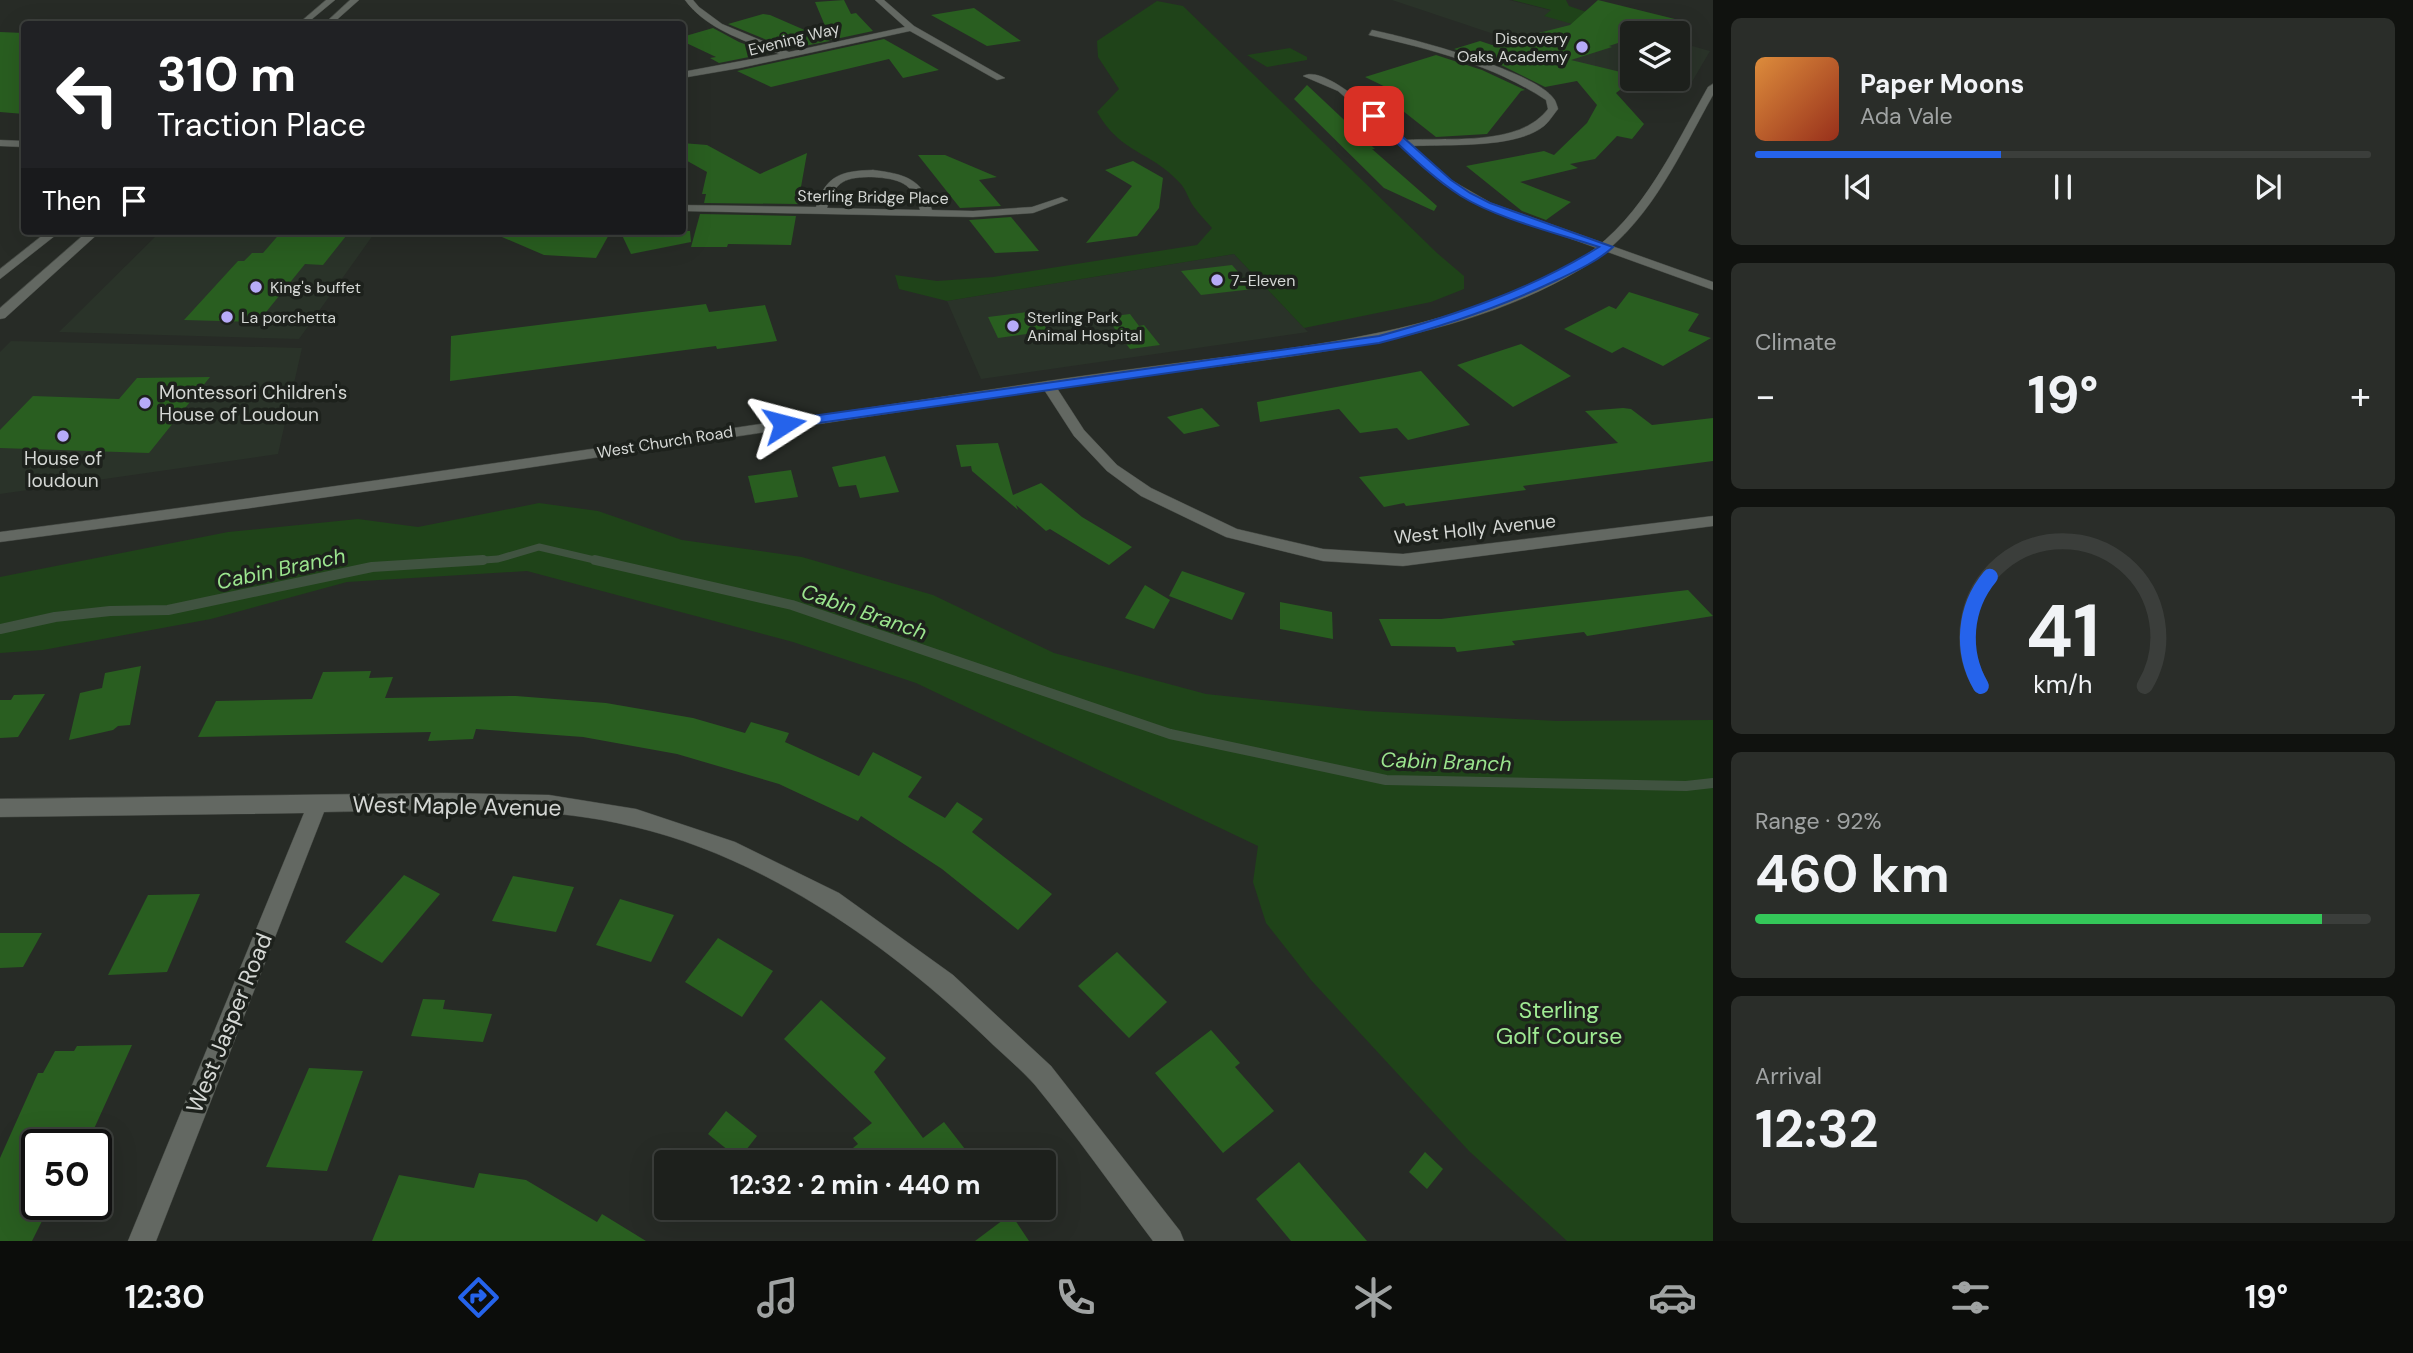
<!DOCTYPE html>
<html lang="en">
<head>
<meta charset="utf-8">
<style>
	:root { --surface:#1d201c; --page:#2a2d29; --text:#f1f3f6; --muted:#a0a3a3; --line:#3b3e3b; --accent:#2563eb }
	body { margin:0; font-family:"DM Sans",sans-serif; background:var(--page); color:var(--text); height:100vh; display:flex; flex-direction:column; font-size:26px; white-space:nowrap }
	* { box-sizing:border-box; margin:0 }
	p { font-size:23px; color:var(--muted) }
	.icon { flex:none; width:38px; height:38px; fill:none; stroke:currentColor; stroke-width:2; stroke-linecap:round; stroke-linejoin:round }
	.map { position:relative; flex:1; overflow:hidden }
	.drawer { display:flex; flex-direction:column; gap:18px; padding:18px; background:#10120f; width:700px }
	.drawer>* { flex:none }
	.banner { position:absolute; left:21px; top:21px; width:665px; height:214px; border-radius:7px; box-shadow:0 7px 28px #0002,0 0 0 2px var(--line); background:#202124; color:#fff; overflow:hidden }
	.buttons { position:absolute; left:1620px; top:21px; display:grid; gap:14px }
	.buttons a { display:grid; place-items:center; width:70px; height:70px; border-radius:7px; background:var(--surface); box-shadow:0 7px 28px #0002,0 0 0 2px var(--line); font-size:35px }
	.speed { position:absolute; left:21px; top:1129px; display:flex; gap:14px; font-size:35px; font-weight:700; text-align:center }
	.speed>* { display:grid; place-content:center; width:91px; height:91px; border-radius:50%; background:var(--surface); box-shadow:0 7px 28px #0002,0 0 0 2px var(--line); line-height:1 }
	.speed .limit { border:4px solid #111; border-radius:10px; background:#fff; color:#111 }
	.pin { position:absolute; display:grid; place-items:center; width:60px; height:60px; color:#fff; margin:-30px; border-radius:14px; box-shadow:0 4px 10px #0006 }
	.me { position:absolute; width:77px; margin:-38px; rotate:81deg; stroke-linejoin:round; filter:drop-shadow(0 0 5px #0008) }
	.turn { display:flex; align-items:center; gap:24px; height:147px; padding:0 21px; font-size:32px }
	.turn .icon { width:91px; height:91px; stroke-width:2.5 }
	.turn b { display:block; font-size:49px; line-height:60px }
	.then { display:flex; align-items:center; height:66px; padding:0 21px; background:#0003; gap:14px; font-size:26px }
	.big { font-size:52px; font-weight:700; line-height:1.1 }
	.drawer .card { flex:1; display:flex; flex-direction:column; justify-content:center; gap:10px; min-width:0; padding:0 24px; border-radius:10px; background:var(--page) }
	.drawer .dial { align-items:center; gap:0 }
	.dial svg { height:182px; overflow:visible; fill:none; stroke:var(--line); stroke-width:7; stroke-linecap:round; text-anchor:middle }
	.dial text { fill:var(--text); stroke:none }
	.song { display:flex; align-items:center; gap:21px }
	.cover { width:84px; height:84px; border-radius:10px; background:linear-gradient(135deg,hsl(30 70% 55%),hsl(10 70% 35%)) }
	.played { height:7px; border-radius:4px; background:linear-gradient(90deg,var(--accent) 40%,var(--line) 40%) }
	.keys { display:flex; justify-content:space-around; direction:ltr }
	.heat { display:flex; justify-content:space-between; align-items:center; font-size:38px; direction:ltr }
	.charge { height:10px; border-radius:5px; background:linear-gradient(90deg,#34c759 92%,var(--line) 0) }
	.trip { position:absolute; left:654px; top:1150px; width:402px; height:70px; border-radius:7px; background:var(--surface); box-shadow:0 7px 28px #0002,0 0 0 2px var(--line); font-weight:700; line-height:70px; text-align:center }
	.tabs { display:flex; height:112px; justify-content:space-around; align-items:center; background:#0c0d0b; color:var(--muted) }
	.tabs .icon { width:49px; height:49px }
	.tabs .selected { color:var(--accent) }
	.tabs b { font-size:32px; color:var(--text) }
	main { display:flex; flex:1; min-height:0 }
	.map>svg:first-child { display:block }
</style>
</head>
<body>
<main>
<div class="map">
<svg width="1713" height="1241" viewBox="0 0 1713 1241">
	<rect width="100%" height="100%" fill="#272b26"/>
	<!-- built -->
	<g fill="#2a3329">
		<polygon points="1392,0 1509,0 1642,33 1633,33 1633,79 1678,79 1678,42 1710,51 1686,92 1616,75"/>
		<polygon points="161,231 376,231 299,339 59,332"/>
		<polygon points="1234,254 1308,332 981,379 947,301"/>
		<polygon points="11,341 302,348 278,454 0,494 0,352"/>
	</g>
	<!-- green -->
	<g fill="#1f4319">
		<polygon points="1512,0 1566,0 1569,6 1607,19 1590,29 1544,16 1551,10"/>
		<path d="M1157,1L1183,6L1437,253L1464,276V289L1431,302L1304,328L1234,254L947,301L899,289L895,275L937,281L993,277L1197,245L1212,228C1206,221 1199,214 1194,207C1188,199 1186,189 1180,183C1151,151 1121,154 1097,112L1119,89L1098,57L1097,41Z"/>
		<polygon points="1290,48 1307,57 1307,60 1267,67 1247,55"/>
		<polygon points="539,503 598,511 682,540 802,557 933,595 1054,653 1206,694 1366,711 1557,721 1713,720 1713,1241 1567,1241 1469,1151 1311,980 1266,923 1253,882 1258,846 916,683 793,642 527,571 347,582 211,619 43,650 0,653 0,577 228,532 358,519 418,527"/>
	</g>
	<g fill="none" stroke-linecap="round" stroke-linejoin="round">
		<!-- stream-far1 -->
		<polyline stroke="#405340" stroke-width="7" points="455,562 498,559 539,547 603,562"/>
		<!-- stream -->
		<g stroke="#405340" stroke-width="10">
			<polyline points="595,560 792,605 1170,734 1386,780 1686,786 1713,783"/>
			<polyline points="0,629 55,617 110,611 168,610 372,567 483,560"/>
		</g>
	</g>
	<!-- building -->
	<g fill="#295e20">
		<polygon points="844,0 851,14 856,13 873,31 831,40 815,2"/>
		<polygon points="1598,0 1683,21 1647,33 1633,33 1633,38 1609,46 1612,47 1571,60 1633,75 1634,79 1616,93 1644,124 1632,139 1617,136 1595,159 1570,164 1578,168 1520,182 1571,202 1546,220 1522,211 1466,166 1544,151 1554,155 1587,123 1597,105 1577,81 1545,87 1499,64 1454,49 1480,41 1492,45 1570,25"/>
		<polygon points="974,8 1021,41 987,46 931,15"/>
		<polygon points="763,14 770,15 830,41 789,49 728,24"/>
		<polygon points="713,28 739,42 769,53 719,63 710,58 716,57 682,41 682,37"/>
		<polygon points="0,32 24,33 24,114 0,112"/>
		<polygon points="884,39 939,70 903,78 889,59 771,87 737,71"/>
		<polygon points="1436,55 1482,70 1525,90 1521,91 1487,134 1436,137 1384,96 1402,95 1365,77"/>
		<polygon points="1307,85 1375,149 1372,149 1437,206 1434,211 1384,188 1294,99"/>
		<polygon points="682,143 707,145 760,174 807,153 798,204 704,203 706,194 702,194 707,172 682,158"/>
		<polygon points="918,155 945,155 997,177 979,180 1001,206 960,208"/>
		<polygon points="1133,161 1163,178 1159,208 1137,236 1086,243 1132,186 1105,170"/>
		<polygon points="700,214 796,216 791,245 728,244 727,247 691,247"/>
		<polygon points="1011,217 1039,251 995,253 969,220"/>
		<polygon points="282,231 350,231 323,265 305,264 258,322 184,320 238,261 244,261 252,253 263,253"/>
		<polygon points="488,231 611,231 596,258 544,255"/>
		<polygon points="620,231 690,231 691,242 631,254"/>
		<polygon points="1232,265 1253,289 1201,295 1181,271"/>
		<polygon points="1629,292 1699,314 1688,331 1711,338 1663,366 1623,347 1612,353 1564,329 1609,306 1616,309"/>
		<polygon points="706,304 709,312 765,305 777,341 717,349 716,346 450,381 451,336"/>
		<polygon points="1035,311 1048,331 998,338 988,317"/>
		<polygon points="1130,314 1139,326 1144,325 1160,345 1130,349 1106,317"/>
		<polygon points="1521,344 1571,376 1513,407 1457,365"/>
		<polygon points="1421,371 1470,425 1408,440 1397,428 1360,433 1339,409 1260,422 1257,402"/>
		<polygon points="210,377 149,453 0,448 0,430 33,396 119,399 137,378"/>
		<polygon points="1202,408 1220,426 1184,434 1167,417"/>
		<polygon points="1623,408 1631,409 1652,425 1713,418 1713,461 1523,486 1526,490 1406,506 1404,503 1384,507 1359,477 1618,443 1585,411"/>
		<polygon points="998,443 1013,495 1041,483 1082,517 1132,547 1109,565 1050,529 1046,531 1016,505 1018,510 972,471 971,466 961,467 956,445"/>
		<polygon points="885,456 899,492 860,498 856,485 839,487 832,467"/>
		<polygon points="791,470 798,497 755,503 748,476"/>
		<polygon points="1182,571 1245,593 1232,620 1169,596"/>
		<polygon points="1145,585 1170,600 1154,629 1125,618"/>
		<polygon points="1688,590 1713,616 1587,636 1584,632 1512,641 1515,645 1457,652 1455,647 1391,646 1379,619 1441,619"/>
		<polygon points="1280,602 1332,612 1333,639 1280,629"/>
		<polygon points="141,666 130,725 118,726 113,730 69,740 80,693 102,688 105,673"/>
		<polygon points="371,671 369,678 393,677 385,698 516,696 606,703 693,718 745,733 751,722 789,733 785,742 859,776 873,752 922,777 908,797 945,818 957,802 983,819 972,832 1052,894 1018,930 942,869 861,816 858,821 779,784 677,754 583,737 476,729 473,739 428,741 431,732 198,737 216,701 312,699 323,672"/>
		<polygon points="45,694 18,737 0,738 0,700 11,700 14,695"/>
		<polygon points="404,875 440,894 382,963 345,942"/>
		<polygon points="513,876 574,887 556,932 492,921"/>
		<polygon points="200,894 167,972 108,975 148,895"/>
		<polygon points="620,899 674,915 651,962 596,945"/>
		<polygon points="0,933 42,933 23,967 0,968"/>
		<polygon points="718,938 773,971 742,1017 685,982"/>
		<polygon points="1117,952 1167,1002 1129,1038 1078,986"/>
		<polygon points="423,999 445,1000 443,1009 492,1014 483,1042 411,1036"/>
		<polygon points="821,1000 886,1058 874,1072 923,1138 944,1122 975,1162 835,1162 858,1144 853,1138 872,1123 784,1039"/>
		<polygon points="1211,1030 1240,1063 1235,1067 1274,1111 1223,1153 1155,1073"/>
		<polygon points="132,1045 88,1142 37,1144 37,1206 49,1207 32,1241 0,1241 0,1158 38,1073 43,1073 55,1051 74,1051 77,1046"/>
		<polygon points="309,1068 363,1071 327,1171 266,1167"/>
		<polygon points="726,1111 757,1136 739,1159 708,1134"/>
		<polygon points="1425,1152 1443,1169 1427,1189 1409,1172"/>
		<polygon points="1299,1162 1367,1241 1291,1241 1256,1199"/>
		<polygon points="479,1173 526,1180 597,1222 602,1214 646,1241 372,1241 399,1175 474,1188"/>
		<polygon points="1011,1214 1029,1241 975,1241"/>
	</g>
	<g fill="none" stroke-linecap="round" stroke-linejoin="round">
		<!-- minor casing -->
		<g stroke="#434742" stroke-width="1">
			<g id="minor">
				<path d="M685,0H693L699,7L722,24L789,52L905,27L875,0H884L914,26L1005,78L997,80L910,31L740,68L682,78V72L779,54C746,41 707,30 685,0Z"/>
				<path d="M1372,30C1407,37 1536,71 1554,99C1555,99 1558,108 1558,109C1553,115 1549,122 1544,126C1516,149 1446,144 1412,146L1451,180L1491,203L1713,282V290L1483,207L1443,184L1338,91L1303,76C1326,63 1388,125 1405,140C1449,137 1519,147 1548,109L1546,100C1493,65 1430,49 1369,35Z"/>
				<polygon points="0,140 24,141 24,147 0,146"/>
				<path d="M873,170C904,174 922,178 932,210L973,211L1032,207L1062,197L1068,200L1033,213L973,217L682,211V205L816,207C826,175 841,171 873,170ZM873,177C899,179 913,182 920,210L827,208C835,180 846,177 873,177Z"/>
				<path d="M444,793L549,795L636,809L735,842L839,893L953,975L1051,1066L1180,1231L1184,1241H1153C1114,1189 1076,1135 1035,1085C1020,1068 1001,1053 985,1037C890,946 766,858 635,827C535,802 427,811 324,812L156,1241H128L304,813L0,817V799Z"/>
			</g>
		</g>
		<!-- tertiary casing -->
		<g stroke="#434742" stroke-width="1">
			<polygon id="tertiary" points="1048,381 1053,382 1084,430 1117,465 1151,488 1237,529 1323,549 1403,554 1713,516 1713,526 1403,566 1323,561 1226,537 1141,496 1107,471 1074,436 1041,385"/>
		</g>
		<!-- secondary casing -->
		<g stroke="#434742" stroke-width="1">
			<g id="secondary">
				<polygon points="326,0 335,0 306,24 298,24"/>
				<polygon points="350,0 359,0 332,24 324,24"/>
				<path d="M1713,84V95C1677,159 1647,230 1581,269C1474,333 1342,350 1220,366C1150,375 1080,384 1010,395C674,446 337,498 0,542V532C337,488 672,437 1008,387C1078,376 1147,367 1217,358C1338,343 1462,325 1570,265C1639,227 1671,152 1708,87Z"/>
				<polygon points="48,231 61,231 0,279 0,269"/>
				<polygon points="88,231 101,231 5,318 0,319 0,308"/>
			</g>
		</g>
		<!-- minor -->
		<use href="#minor" fill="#636862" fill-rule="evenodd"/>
		<!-- tertiary -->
		<use href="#tertiary" fill="#636862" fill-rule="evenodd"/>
		<!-- secondary -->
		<use href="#secondary" fill="#636862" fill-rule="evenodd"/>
	</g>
	<!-- route -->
	<path fill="#2563eb" stroke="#184099" stroke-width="2" d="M1370,114H1377L1451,180L1470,193L1490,203L1613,247C1598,261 1576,271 1557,280C1499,308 1441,327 1379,343L784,428L777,424L784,420L1379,336C1456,315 1530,290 1599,247C1557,233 1498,219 1461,196C1428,175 1399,144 1370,118Z"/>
	<!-- markers -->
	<g fill="#b7abf8" stroke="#1d211c" stroke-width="2.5">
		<circle cx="1582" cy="47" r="7"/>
		<circle cx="1217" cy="280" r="7"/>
		<circle cx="256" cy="287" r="7"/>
		<circle cx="227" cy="317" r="7"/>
		<circle cx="1013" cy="326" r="7"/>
		<circle cx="145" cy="403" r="7"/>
		<circle cx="63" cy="436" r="7"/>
	</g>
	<g text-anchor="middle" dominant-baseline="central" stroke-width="7" stroke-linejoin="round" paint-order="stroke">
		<!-- far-poi labels -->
		<g font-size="16" fill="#d4d7d4" stroke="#1d211c" text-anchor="start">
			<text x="1568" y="38" text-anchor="end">Discovery<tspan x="1568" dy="18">Oaks Academy</tspan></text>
			<text x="1231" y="280">7-Eleven</text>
			<text x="270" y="287">King's buffet</text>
			<text x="241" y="317">La porchetta</text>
			<text x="1027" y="317">Sterling Park<tspan x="1027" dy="18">Animal Hospital</tspan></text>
		</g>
		<!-- far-street labels -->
		<g font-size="16" fill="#d4d7d4" stroke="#1d211c">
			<text transform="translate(794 39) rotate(-14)">Evening Way</text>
			<text transform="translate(873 197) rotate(1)">Sterling Bridge Place</text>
			<text transform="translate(665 442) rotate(-9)">West Church Road</text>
		</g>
		<!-- poi labels -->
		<g font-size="19" fill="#d4d7d4" stroke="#1d211c" text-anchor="start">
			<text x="159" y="392">Montessori Children's<tspan x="159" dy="22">House of Loudoun</tspan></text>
			<text x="63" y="458" text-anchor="middle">House of<tspan x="63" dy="22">loudoun</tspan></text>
		</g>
		<!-- street labels -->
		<g font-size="19" fill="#d4d7d4" stroke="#1d211c">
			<text transform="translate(1475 529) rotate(-6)">West Holly Avenue</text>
		</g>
		<!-- water labels -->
		<g font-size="21" font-style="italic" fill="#9be58e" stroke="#1d211c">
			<text transform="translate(281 569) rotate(-12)">Cabin Branch</text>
			<text transform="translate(864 612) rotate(19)">Cabin Branch</text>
			<text transform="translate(1446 762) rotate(2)">Cabin Branch</text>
		</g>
		<!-- near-street labels -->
		<g font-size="23" fill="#d4d7d4" stroke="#1d211c">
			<text transform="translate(457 806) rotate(1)">West Maple Avenue</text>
			<text transform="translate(229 1023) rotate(-68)">West Jasper Road</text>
		</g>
		<!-- near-park labels -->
		<g font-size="23" fill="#9fea93" stroke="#1d211c">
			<text x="1559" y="1010">Sterling<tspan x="1559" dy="26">Golf Course</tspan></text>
		</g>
	</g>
</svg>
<div class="buttons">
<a><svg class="icon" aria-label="layers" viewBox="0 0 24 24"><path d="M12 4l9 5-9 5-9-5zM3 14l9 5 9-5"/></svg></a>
</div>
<div class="speed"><div class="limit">50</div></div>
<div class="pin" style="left:1374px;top:116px;background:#d93025"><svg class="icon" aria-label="arrive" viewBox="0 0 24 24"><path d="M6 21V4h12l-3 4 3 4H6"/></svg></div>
<svg class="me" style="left:784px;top:424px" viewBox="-20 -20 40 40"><path d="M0-17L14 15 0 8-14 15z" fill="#2563eb" stroke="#fff" stroke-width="4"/></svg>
<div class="trip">12:32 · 2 min · 440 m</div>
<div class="banner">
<div class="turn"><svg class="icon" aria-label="left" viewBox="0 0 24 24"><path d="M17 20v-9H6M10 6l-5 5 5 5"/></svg><div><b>310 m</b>Traction Place</div></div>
<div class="then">Then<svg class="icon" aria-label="arrive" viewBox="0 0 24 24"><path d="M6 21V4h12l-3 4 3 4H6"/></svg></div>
</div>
</div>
<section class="drawer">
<div class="card">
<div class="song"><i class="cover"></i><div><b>Paper Moons</b><p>Ada Vale</p></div></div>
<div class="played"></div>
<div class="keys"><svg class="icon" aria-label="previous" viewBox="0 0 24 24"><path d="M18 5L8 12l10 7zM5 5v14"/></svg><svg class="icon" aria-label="pause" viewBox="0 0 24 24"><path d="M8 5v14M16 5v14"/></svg><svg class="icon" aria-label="next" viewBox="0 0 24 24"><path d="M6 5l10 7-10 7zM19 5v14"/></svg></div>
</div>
<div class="card"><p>Climate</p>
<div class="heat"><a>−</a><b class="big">19°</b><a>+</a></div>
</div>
<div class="card dial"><svg viewBox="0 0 100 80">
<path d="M14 69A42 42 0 1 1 86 69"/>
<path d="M14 69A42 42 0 0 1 18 21" stroke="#2563eb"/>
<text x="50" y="56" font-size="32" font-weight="700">41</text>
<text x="50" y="72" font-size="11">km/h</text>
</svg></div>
<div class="card"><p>Range · 92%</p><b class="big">460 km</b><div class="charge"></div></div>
<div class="card"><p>Arrival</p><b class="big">12:32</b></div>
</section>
</main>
<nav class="tabs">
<b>12:30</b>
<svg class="icon selected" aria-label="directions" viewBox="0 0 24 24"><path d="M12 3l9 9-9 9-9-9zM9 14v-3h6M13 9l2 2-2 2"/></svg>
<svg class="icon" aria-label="music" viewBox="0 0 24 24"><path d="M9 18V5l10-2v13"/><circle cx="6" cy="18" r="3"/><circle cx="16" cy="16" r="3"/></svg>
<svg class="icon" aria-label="phone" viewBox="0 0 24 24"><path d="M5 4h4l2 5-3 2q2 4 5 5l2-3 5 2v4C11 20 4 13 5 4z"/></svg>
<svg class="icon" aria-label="climate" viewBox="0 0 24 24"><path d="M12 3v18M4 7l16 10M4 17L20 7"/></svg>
<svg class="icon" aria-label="car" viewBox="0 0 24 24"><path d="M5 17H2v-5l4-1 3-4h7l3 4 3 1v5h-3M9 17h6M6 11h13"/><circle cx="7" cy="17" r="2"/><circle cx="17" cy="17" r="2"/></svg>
<svg class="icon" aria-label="filters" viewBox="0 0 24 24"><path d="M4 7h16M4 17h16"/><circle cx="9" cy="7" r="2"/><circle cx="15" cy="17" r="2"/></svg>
<b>19°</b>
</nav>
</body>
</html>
